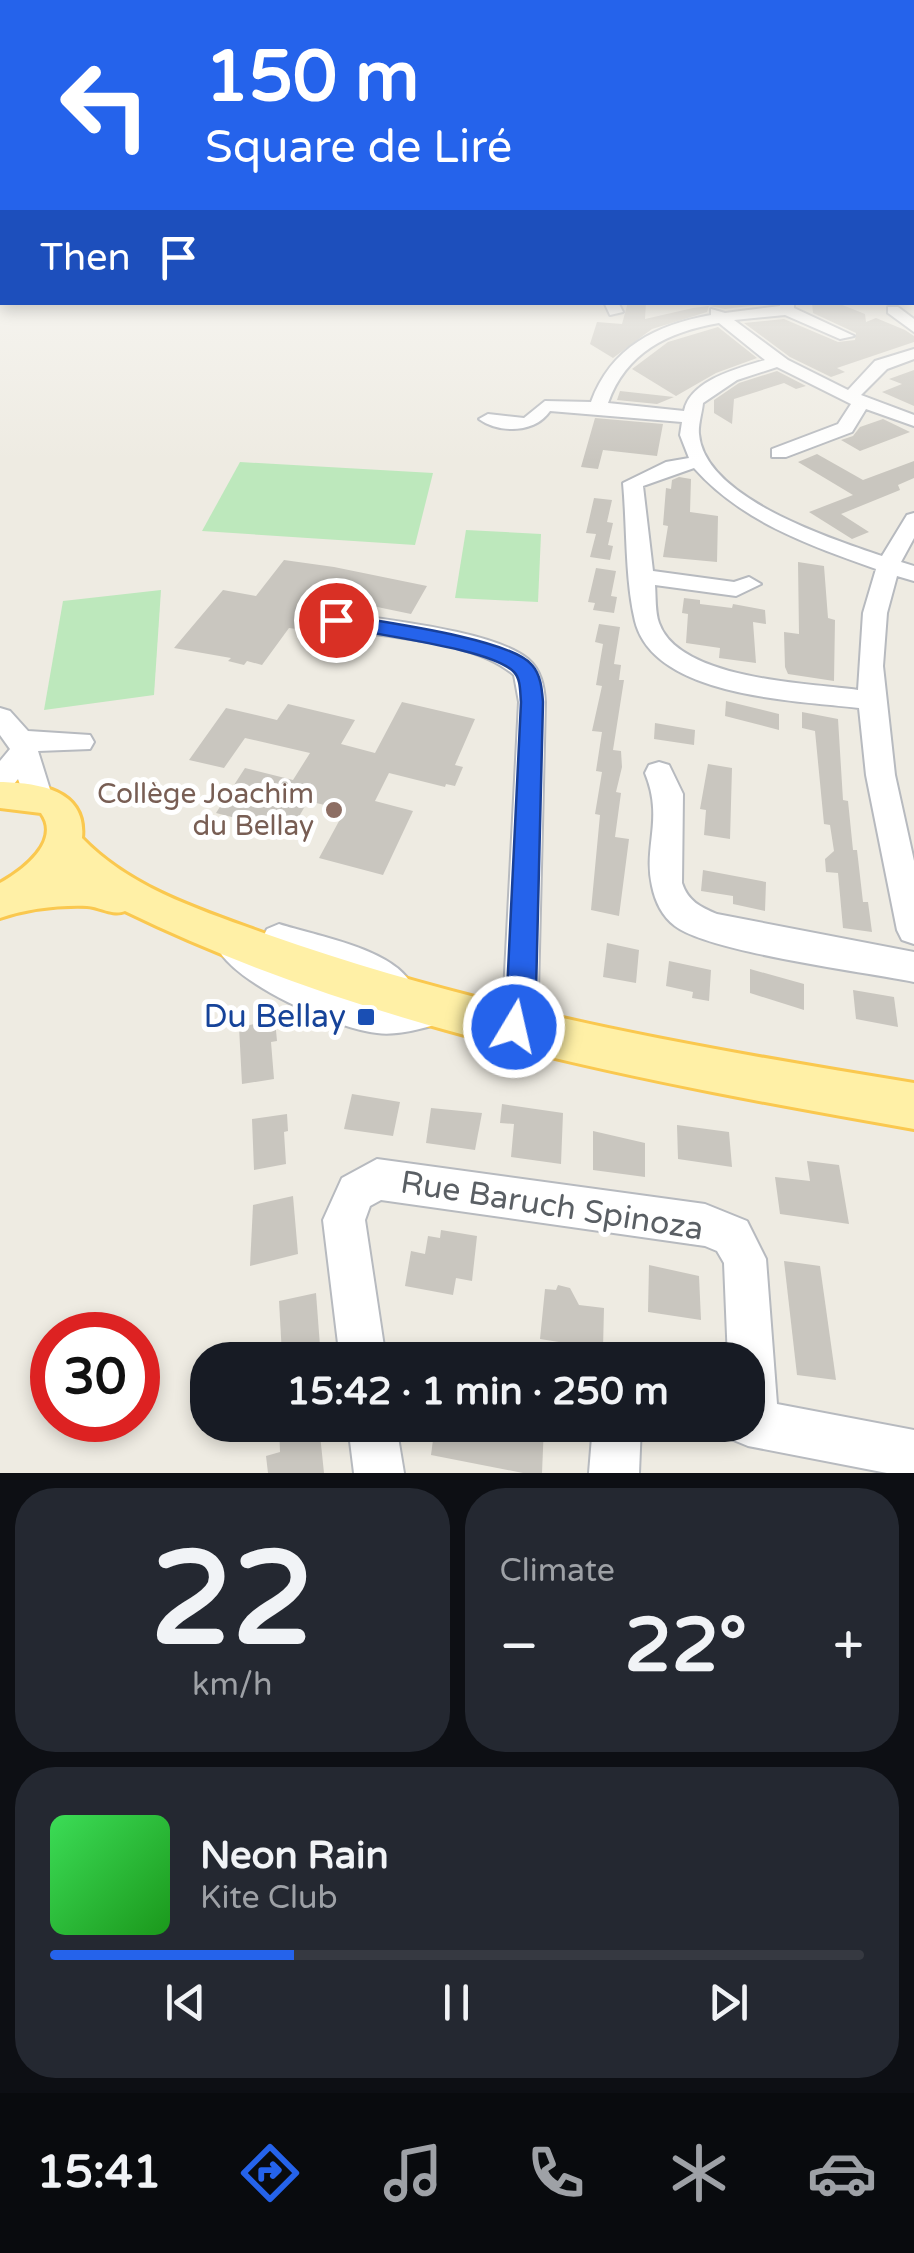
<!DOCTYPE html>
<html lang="en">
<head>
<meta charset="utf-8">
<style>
	:root { --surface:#171b24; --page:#242831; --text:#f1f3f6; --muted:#9ea1a6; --line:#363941; --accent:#2563eb }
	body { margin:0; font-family:"Varela Round",sans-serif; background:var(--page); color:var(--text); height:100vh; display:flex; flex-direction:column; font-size:38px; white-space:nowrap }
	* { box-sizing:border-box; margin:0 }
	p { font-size:32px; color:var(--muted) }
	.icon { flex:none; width:55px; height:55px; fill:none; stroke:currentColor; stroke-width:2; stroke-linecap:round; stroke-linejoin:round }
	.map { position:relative; height:1473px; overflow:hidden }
	.side { display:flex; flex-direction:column; gap:15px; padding:15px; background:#0d0f14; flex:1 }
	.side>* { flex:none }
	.banner { position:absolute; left:0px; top:0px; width:915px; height:305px; box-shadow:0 5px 15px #0003; background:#2563eb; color:#fff; overflow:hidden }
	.speed { position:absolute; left:30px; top:1312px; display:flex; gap:20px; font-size:50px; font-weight:700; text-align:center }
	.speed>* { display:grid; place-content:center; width:130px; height:130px; border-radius:50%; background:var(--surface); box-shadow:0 5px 15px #0003; line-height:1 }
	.speed .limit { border:15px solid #d22; background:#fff; color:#111 }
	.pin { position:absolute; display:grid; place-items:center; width:85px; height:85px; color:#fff; margin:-42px; border:5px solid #fff; border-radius:50%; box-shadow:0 2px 10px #0007 }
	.me { position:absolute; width:110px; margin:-55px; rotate:9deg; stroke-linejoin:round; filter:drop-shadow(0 0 8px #0008) }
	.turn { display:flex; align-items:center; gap:35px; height:210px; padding:0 40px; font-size:45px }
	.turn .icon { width:130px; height:130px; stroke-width:2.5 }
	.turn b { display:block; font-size:70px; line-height:85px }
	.then { display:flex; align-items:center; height:95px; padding:0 40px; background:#0003; gap:20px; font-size:38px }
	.big { font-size:75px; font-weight:700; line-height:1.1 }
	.side .card { flex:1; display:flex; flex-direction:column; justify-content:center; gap:15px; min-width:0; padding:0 35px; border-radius:40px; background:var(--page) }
	.side .dial { align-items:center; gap:0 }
	.dial b { font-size:130px; line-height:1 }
	.song { display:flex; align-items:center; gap:30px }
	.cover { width:120px; height:120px; border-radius:15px; background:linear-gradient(135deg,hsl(130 70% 55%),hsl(120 70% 35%)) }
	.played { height:10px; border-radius:5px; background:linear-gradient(90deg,var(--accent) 30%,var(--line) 30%) }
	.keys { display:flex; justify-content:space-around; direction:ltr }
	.heat { display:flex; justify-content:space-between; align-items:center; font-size:55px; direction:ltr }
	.side .tiles { flex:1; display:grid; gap:15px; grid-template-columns:1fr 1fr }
	.card:last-child { grid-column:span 2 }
	.trip { position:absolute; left:190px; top:1342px; width:575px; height:100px; border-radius:40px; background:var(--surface); box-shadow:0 5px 15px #0003; font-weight:700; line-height:100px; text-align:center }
	.tabs { display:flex; height:160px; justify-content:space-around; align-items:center; background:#090b0e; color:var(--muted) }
	.tabs .icon { width:70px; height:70px }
	.tabs .current { color:var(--accent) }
	.tabs b { font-size:45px; color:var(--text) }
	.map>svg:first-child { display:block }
</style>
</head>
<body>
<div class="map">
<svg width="914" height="1473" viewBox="0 0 914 1473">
	<rect width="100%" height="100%" fill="#eeebe2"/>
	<!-- green -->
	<g fill="#bde8bc">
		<polygon points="240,462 433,473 415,545 202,531"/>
		<polygon points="466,530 541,534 538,602 455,598"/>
		<polygon points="161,590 154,695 44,710 63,601"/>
	</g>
	<!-- building -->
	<g fill="#c9c6bf">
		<polygon points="628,302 646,302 645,319 693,308 737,302 767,304 725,309 709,306 707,312 652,329 613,358 590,344 597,322 622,324"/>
		<polygon points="835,302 865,314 866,322 876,318 905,330 914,336 914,342 837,368 845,372 831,377 790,357 744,323 784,319 838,342 855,340 856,333 813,313 812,303"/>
		<polygon points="718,327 757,358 716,373 676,396 632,369 668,342"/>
		<polygon points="914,370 914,406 882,392 902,384 889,379"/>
		<polygon points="777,371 806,386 796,389 784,383 734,399 732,424 714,413 714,400 739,383"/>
		<polygon points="620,391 674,397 657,404 617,400"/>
		<polygon points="595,418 663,424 657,456 603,450 598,469 581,467"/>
		<polygon points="883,419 910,432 860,451 841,440 853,436 860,427"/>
		<polygon points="817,454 863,480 914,461 914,478 898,485 900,490 841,514 869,532 852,539 809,512 853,495 798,462"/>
		<polygon points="679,477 691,479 690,512 718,516 717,562 663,557 668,526 663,525 666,488 671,489 672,480"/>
		<polygon points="594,498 612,500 607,522 613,523 608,545 613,546 610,560 590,557 596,534 586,533"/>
		<polygon points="284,560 334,567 427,586 411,614 358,603 353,610 326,604 312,625 301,622 296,629 289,628 262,665 247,661 244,665 228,661 231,658 174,648 223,590 256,596"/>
		<polygon points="798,562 824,566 828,618 835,620 834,681 788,674 785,667 784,632 799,634"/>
		<polygon points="596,568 616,571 611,596 617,597 614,613 593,610 595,603 588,602"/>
		<polygon points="684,598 700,600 700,604 732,608 733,604 765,610 766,624 753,622 756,663 719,658 720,648 686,643 688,614 682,613"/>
		<polygon points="599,624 620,627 614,664 621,665 619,680 624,680 613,750 621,751 622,767 616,792 621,793 615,837 629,839 619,916 591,910 600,815 595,814 602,772 596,771 602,732 592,731 602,686 596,685 603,644 595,642"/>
		<polygon points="726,701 779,714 779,730 725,716"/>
		<polygon points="402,702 475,719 455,765 463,767 455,786 446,784 445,787 389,773 375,801 413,811 383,875 319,858 345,810 308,801 290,832 216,813 245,768 293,780 310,753 245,738 224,768 189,760 226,708 277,720 288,704 355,720 341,744 375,753"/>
		<polygon points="802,712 838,719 843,800 848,801 853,850 857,850 863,902 868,902 872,932 843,928 838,873 826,872 825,859 834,851 830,825 824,824 815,731 802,728"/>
		<polygon points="655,723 695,730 694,745 654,739"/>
		<polygon points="708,764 732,768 730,839 704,835 706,810 700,809"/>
		<polygon points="703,870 766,882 765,911 733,904 733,896 701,891"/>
		<polygon points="607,943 639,950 636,983 603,977"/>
		<polygon points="669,961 711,970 709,1001 692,998 693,992 666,986"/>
		<polygon points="750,969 804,984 804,1010 750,993"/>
		<polygon points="853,990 894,997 898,1027 856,1019"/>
		<polygon points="275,1020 277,1041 271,1042 274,1079 242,1084 239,1027"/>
		<polygon points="352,1094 400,1102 393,1136 344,1129"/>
		<polygon points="502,1104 563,1113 561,1164 511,1157 514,1124 500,1123"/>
		<polygon points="431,1108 482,1113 475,1150 426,1143"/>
		<polygon points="287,1114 288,1131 284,1132 286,1164 254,1170 252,1119"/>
		<polygon points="677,1125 729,1132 732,1167 678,1159"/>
		<polygon points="593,1131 645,1143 645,1177 593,1170"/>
		<polygon points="807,1161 839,1165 849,1224 780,1214 775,1177 810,1181"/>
		<polygon points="293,1196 298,1254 250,1266 253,1205"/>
		<polygon points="441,1230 477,1236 472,1281 456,1278 453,1295 405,1286 411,1251 425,1254 428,1236 440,1238"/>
		<polygon points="784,1261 820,1266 836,1380 797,1375"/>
		<polygon points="649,1265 699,1276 701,1320 648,1312"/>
		<polygon points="558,1285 570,1288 579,1305 604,1308 603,1349 540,1339 545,1289 556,1290"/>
		<polygon points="316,1293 320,1346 282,1355 279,1301"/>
		<polygon points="279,1425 319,1425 324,1473 268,1473 266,1456 280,1452"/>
		<polygon points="435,1425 544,1425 542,1473 523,1473 431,1455"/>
	</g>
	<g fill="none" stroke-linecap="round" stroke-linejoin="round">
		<!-- minor casing -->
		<g stroke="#b7babf" stroke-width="4">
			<g id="minor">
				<rect x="912" y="267" width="2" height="8"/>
				<polygon points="604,302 618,302 623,312 610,315"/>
				<path d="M780,302H794V308L854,336L840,339L785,315L734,320L788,360L848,390L875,361L914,349V359L887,369L861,395L914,415V426L866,409L852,432L786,457H772V449L838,424L851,404L777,367L737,380L703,403C702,413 698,425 699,434C704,498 832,539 882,556L907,515L914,513V538L901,562L914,566V581L897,576L887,613L883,666L895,775L914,861V944L902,940L897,930L866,775L859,708C797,700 654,698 635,621C625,580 627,526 623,483L666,462L689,458L680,435L682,422L550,411C535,433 500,434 479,419L488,414L524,418L545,401L591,402C611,347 656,325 711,315V309L725,313L780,306ZM719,323L765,360C739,368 690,380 684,411L608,403C626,352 668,332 719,323ZM694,468C742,522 809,545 876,569L863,613L858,690C808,683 679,680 659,623C655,612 656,597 655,585L736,596L761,584L749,577L734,582L653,571L643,486Z"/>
				<polygon points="888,307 898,307 914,319 914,332 888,313"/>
				<path d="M336,612C383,620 492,630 528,659C541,670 544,686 545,702L538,992L527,1039L514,1044L501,1039L496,1027L504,992L519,702L514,675C470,637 383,640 327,625L324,620Z"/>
				<polygon points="0,708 10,711 28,731 90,735 94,742 90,749 38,751 52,796 47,804 37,807 27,804 18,779 10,789 0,792 0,761 10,749 0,735"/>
				<path d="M659,762L669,765L683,794L682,883C688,901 700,907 717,914L914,952V982C864,972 709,952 675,926C662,916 655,901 652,886C643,846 664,819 645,773L649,765Z"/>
				<path d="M279,924C316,936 396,949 413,987L409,996L433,993L446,997L451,1009L446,1021C427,1028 397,1036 377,1033C337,1029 234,984 217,947L222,937L234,932L246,937L296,974L378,1000L386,999L353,977L267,949L262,939L267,929Z"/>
				<polygon points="377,1159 705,1204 747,1221 766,1259 777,1404 914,1430 914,1473 887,1473 748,1446 731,1439 725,1425 748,1425 748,1360 728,1360 724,1263 717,1251 705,1246 381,1200 370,1206 365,1220 386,1360 340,1360 323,1220 342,1178"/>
				<polygon points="348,1425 396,1425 404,1473 354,1473"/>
				<polygon points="593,1425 641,1425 639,1473 589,1473"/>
			</g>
		</g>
		<!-- major casing -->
		<g stroke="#fac84f" stroke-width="6">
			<path id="major" d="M0,782C37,783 87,789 82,838C131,889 203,911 269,935C478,1009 696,1048 914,1083V1129C647,1082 371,1031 125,911C112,916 101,907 87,906C57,905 27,909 0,918V883C22,871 62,841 41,813L0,808Z"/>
		</g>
		<!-- minor -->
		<use href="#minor" fill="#fff" fill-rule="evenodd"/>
		<!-- major -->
		<use href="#major" fill="#fff0a6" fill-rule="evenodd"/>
	</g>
	<!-- sky -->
	<linearGradient id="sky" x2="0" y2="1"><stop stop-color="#8bc2f1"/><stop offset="0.55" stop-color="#f7f6f2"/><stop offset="1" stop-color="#f7f6f2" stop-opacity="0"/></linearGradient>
	<rect width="914" height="461" fill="url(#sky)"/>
	<!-- route -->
	<path fill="#2563eb" stroke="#184099" stroke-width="2.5" d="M336,614C375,621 510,638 532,665C541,675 542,690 543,702L536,992L524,1037L514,1041L503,1037L499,1027L507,992L521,702C520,693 521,679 514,672C489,647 368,635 329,624L326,620Z"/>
	<!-- markers -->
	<circle fill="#8d6e63" stroke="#fff" stroke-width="4" cx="334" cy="810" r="10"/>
	<rect fill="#1a4fb4" stroke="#fff" stroke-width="4" x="356" y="1007" width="20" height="20" rx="5"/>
	<g text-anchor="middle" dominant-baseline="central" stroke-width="10" stroke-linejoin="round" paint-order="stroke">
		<!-- education labels -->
		<g font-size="28" fill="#785e54" stroke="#fff" text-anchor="end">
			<text x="314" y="794">Collège Joachim<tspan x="314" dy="32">du Bellay</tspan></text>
		</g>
		<!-- near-transit labels -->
		<g font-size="32" fill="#164399" stroke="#fff" text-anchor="end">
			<text x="346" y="1017">Du Bellay</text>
		</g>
		<!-- near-street labels -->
		<g font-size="32" fill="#5a5f64" stroke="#fff">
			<text transform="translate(552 1206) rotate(9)">Rue Baruch Spinoza</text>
		</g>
	</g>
</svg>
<div class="speed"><div class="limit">30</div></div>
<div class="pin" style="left:336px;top:620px;background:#d93025"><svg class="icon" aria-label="arrive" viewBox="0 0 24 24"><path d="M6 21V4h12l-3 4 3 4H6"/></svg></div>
<svg class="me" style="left:514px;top:1027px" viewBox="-20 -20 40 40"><circle r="17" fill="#2563eb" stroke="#fff" stroke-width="3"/><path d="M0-11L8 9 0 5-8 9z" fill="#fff"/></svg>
<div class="trip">15:42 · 1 min · 250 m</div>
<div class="banner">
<div class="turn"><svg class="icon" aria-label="left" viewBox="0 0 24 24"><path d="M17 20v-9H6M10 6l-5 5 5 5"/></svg><div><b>150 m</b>Square de Liré</div></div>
<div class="then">Then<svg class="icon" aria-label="arrive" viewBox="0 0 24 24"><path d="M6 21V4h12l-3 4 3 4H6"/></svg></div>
</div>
</div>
<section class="side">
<div class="tiles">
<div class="card dial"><b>22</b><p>km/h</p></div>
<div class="card"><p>Climate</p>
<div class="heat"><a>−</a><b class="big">22°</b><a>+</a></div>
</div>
<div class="card">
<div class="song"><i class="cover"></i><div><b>Neon Rain</b><p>Kite Club</p></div></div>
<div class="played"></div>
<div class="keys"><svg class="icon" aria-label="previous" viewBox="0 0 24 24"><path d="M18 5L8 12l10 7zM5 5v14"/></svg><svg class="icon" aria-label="pause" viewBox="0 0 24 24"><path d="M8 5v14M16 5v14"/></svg><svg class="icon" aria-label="next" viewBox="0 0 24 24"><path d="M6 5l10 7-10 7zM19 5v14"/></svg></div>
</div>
</div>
</section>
<nav class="tabs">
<b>15:41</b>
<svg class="icon current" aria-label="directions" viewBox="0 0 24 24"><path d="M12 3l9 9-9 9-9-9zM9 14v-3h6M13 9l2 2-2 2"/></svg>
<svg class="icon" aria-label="music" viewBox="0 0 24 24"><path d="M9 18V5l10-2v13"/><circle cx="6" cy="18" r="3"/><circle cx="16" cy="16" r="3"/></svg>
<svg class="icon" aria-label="phone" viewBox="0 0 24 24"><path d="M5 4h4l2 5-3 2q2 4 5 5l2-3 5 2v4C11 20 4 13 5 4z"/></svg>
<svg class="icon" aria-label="climate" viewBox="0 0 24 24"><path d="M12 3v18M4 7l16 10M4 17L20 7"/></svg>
<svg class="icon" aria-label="car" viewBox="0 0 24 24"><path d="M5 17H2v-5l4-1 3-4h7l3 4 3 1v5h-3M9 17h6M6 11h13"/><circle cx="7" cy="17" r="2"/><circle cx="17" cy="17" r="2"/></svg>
</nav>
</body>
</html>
